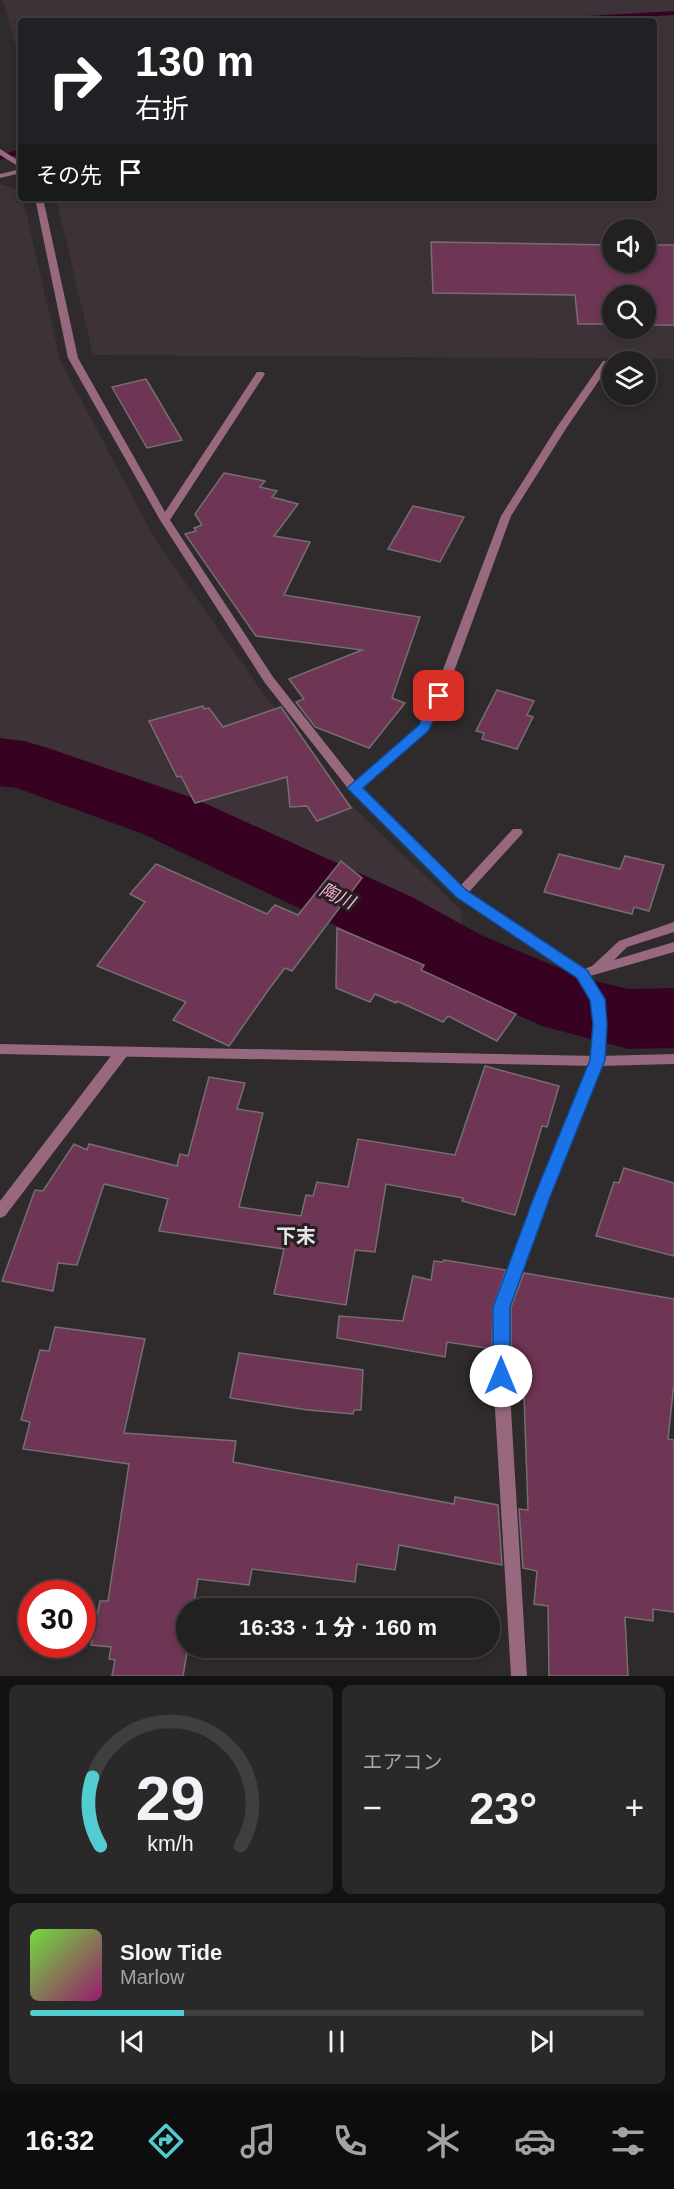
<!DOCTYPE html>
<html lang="ja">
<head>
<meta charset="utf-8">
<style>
	:root { --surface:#232021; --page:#2b282a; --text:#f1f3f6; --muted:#a3a3a5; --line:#403e3f; --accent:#51ccd1 }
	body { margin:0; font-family:Arial,"Noto Sans JP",sans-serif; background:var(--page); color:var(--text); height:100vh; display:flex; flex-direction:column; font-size:22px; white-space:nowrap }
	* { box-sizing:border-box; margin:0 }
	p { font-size:20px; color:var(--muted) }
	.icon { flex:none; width:33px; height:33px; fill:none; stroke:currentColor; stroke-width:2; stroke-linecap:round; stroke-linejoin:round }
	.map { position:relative; height:1676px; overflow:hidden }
	.drawer { display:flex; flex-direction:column; gap:9px; padding:9px; background:#131212; flex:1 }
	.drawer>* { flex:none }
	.top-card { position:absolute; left:18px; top:18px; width:639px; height:183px; border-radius:6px; box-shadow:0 3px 9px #0003,0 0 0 2px var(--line); background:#202124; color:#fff; overflow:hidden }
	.fabs { position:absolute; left:602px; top:219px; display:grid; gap:12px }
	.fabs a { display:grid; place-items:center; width:54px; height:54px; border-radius:50%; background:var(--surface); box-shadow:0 3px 9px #0003,0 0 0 2px var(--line); font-size:30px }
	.speed { position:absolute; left:18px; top:1580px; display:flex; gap:12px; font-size:30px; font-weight:700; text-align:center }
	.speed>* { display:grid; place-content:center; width:78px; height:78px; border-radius:50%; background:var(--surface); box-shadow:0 3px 9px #0003,0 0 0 2px var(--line); line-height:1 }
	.speed .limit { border:9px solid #d22; background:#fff; color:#111 }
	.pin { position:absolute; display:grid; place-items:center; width:51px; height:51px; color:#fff; margin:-26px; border-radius:12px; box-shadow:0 3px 9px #0006 }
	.me { position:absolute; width:66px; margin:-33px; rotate:0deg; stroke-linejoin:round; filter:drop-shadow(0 0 4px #0008) }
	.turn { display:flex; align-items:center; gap:21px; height:126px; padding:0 18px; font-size:27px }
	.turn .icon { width:78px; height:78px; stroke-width:2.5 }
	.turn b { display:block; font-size:42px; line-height:51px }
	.then { display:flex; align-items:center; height:57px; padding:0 18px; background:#0003; gap:12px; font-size:22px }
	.big { font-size:45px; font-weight:800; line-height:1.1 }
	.drawer .widget { flex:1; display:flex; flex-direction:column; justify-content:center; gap:9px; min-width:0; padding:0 21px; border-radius:9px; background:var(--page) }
	.drawer .dial { align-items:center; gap:0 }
	.dial svg { height:156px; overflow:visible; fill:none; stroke:var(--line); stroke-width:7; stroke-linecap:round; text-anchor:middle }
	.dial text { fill:var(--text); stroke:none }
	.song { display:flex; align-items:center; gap:18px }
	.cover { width:72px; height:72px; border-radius:9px; background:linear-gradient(135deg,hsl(100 70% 55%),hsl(320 70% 35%)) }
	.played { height:6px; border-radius:3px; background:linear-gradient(90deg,var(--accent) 25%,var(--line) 25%) }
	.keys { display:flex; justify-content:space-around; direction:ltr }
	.heat { display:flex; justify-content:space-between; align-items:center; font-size:33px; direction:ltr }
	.drawer .tiles { flex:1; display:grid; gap:9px; grid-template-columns:1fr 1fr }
	.widget:last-child { grid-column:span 2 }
	.trip { position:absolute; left:176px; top:1598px; width:324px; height:60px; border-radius:30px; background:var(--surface); box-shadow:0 3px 9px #0003,0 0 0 2px var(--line); font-weight:800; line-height:60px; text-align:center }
	.dock { display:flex; height:96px; justify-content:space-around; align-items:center; background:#0e0d0d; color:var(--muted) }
	.dock .icon { width:42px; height:42px }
	.dock .selected { color:var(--accent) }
	.dock b { font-size:27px; color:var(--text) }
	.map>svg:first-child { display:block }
</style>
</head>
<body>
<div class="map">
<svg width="674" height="1676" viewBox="0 0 674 1676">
	<rect width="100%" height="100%" fill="#2f2a2c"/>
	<!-- built -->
	<g fill="#3d3237" fill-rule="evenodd">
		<path d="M3,0H674V359L93,355L56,198H654V21H21V66ZM612,230H645V262H612ZM612,296H645V328H612Z"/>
		<polygon points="0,184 21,190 60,360 155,539 263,693 353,807 463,912 456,943 172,810 25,761 0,756"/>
	</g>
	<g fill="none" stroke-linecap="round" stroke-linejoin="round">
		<!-- stream -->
		<g fill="#370222" fill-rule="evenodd">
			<polygon points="674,11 674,15 575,21 533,21 537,19"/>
			<polygon points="21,149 21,154 0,160 0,155"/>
		</g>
		<!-- river -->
		<polygon fill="#370222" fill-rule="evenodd" points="0,738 24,741 48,748 193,798 412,897 481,935 583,978 628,989 674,988 674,1048 628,1049 542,1026 429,975 360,937 143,834 17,788 0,786"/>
	</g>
	<!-- building -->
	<g fill="#6f3554" stroke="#746f71" stroke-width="1.5">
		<polygon points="431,242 612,245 612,262 645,262 645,245 674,245 674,325 645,325 645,296 612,296 612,324 578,324 575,295 433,293"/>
		<polygon points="146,379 182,440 147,448 112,387"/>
		<polygon points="224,473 265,481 260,487 277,491 272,497 298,504 274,536 310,542 284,595 420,617 392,698 405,703 369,748 315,727 296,702 304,699 289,679 362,650 256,636 185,534 196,531 194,528 202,525 195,514"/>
		<polygon points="413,506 464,517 440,562 388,549"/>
		<polygon points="497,690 534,701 527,715 533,717 517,749 482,739 484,733 476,731"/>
		<polygon points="203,706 204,709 209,708 223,727 281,707 351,808 317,821 307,806 290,807 287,777 195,803 181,776 177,777 149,721"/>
		<polygon points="559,854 620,869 625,856 664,865 649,911 634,907 632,914 544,892"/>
		<polygon points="341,861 362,878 292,971 285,968 269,989 229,1046 173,1020 186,1002 97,966 145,902 130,894 156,864 267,914 275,905 298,915"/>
		<polygon points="337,928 424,965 421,970 516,1014 497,1041 448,1016 443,1022 397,1001 396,1003 375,994 370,1002 336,988"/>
		<polygon points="485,1066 559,1086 547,1127 542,1126 515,1215 462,1201 463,1198 386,1184 375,1252 355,1250 346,1305 274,1294 284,1249 159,1231 168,1199 104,1184 77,1265 58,1263 53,1291 2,1281 35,1190 43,1191 74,1144 87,1150 89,1144 177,1166 180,1154 188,1156 209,1077 245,1083 237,1109 263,1113 239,1207 301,1216 306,1195 313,1196 317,1182 348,1187 358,1139 455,1155"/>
		<polygon points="624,1168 674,1183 674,1256 596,1236 614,1182 619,1183"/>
		<polygon points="444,1260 506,1270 493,1307 492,1349 447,1342 445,1357 337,1338 339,1316 403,1321 413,1276 431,1280 434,1261 443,1262"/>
		<polygon points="524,1273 674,1299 674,1383 668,1439 674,1440 674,1612 653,1609 653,1621 625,1617 628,1676 549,1676 548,1606 534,1604 537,1571 523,1568 519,1509 528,1510 523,1366 520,1366 521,1355 511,1353 511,1307"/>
		<polygon points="55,1327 145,1339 124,1433 236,1441 233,1462 454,1504 455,1497 498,1505 502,1565 399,1545 395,1570 357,1564 355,1582 252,1569 249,1585 198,1579 193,1608 186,1608 188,1647 183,1676 112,1676 115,1660 109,1659 111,1647 91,1645 100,1601 108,1601 129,1464 23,1449 30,1422 21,1420 40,1350 49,1351"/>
		<polygon points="239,1353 363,1370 361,1410 354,1410 353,1414 308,1410 230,1398"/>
	</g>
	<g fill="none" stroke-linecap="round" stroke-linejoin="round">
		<!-- minor -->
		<g fill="#97687e" fill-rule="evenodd">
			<polygon points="0,149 21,162 21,168 0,155"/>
			<polygon points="21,169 21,173 0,178 0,174"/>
			<polygon points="35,198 43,198 78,358 165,512 257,372 263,372 265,374 170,520 273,677 355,781 419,726 433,696 501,516 557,427 603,361 609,361 611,363 567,427 511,516 445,696 430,728 361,788 461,885 513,829 521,829 523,832 521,835 469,892 584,969 592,966 619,941 674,922 674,932 627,947 614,960 674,942 674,952 590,976 604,999 607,1024 605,1061 549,1197 509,1307 509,1376 527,1676 511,1676 493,1376 495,1307 535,1197 591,1061 593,1024 592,1000 577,978 457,896 350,791 265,683 160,520 68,358"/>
			<polygon points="122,1047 127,1048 129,1052 127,1056 5,1216 0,1218 0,1201 117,1048"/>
		</g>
		<!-- tertiary -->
		<polygon fill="#97687e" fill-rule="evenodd" points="0,1044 598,1056 674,1054 674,1064 598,1066 0,1054"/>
	</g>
	<!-- route -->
	<polygon fill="#1a73e8" stroke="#114b97" stroke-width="1.5" points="439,692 445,696 428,731 363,788 466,890 587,970 605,999 607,1024 605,1060 550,1197 510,1307 510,1376 507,1381 501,1384 495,1381 493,1376 493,1307 534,1197 590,1060 593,1024 590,1000 577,978 456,897 347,788 419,725 432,696"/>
	<g text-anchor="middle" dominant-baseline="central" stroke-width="6" stroke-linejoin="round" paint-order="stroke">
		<!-- water labels -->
		<g font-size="18" font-style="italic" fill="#fcb2d6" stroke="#252123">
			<text transform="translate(337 896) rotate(25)">陶川</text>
		</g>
		<!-- quarter labels -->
		<g font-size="20" font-weight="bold" fill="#e8e1e4" stroke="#252123">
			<text x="296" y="1236">下末</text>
		</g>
	</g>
</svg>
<div class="fabs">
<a><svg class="icon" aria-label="sound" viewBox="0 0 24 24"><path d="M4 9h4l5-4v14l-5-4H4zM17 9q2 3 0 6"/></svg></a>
<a><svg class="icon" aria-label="search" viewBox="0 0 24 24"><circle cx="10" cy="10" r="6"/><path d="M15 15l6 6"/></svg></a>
<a><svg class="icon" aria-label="layers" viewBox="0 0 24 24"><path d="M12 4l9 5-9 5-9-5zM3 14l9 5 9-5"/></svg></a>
</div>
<div class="speed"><div class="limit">30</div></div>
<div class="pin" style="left:439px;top:696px;background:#d93025"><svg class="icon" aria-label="arrive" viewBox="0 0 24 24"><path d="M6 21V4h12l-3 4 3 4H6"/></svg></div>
<svg class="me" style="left:501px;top:1376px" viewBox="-20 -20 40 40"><circle r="19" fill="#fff"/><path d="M0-13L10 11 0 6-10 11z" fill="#1a73e8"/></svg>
<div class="trip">16:33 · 1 分 · 160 m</div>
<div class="top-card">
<div class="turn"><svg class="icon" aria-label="right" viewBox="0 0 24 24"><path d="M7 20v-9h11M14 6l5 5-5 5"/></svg><div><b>130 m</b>右折</div></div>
<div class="then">その先<svg class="icon" aria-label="arrive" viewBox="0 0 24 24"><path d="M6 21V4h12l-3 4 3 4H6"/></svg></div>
</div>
</div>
<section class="drawer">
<div class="tiles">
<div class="widget dial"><svg viewBox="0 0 100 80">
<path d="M14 69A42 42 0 1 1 86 69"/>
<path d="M14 69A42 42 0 0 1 10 34" stroke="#51ccd1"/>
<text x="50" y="56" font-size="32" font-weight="700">29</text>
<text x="50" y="72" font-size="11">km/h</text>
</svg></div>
<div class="widget"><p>エアコン</p>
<div class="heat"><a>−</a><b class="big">23°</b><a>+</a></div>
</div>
<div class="widget">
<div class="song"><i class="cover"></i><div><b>Slow Tide</b><p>Marlow</p></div></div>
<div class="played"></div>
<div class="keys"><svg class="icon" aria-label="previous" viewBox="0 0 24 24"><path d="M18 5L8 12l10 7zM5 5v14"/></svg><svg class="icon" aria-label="pause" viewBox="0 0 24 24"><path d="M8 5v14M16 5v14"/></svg><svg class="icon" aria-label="next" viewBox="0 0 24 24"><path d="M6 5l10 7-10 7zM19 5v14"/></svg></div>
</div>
</div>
</section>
<nav class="dock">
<b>16:32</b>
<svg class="icon selected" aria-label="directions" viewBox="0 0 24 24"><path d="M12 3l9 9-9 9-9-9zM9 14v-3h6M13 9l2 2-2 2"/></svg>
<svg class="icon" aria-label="music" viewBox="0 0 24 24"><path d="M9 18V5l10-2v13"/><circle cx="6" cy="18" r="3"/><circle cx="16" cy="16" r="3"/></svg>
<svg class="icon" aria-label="phone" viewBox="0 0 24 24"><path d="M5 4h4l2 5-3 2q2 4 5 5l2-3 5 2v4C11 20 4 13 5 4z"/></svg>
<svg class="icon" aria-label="climate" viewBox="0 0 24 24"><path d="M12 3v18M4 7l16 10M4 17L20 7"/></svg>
<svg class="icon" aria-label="car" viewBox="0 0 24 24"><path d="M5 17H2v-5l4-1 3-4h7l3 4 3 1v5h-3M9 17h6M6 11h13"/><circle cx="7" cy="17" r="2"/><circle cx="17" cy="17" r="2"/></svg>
<svg class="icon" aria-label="filters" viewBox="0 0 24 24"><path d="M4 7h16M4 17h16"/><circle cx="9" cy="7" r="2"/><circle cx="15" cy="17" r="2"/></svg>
</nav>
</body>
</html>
